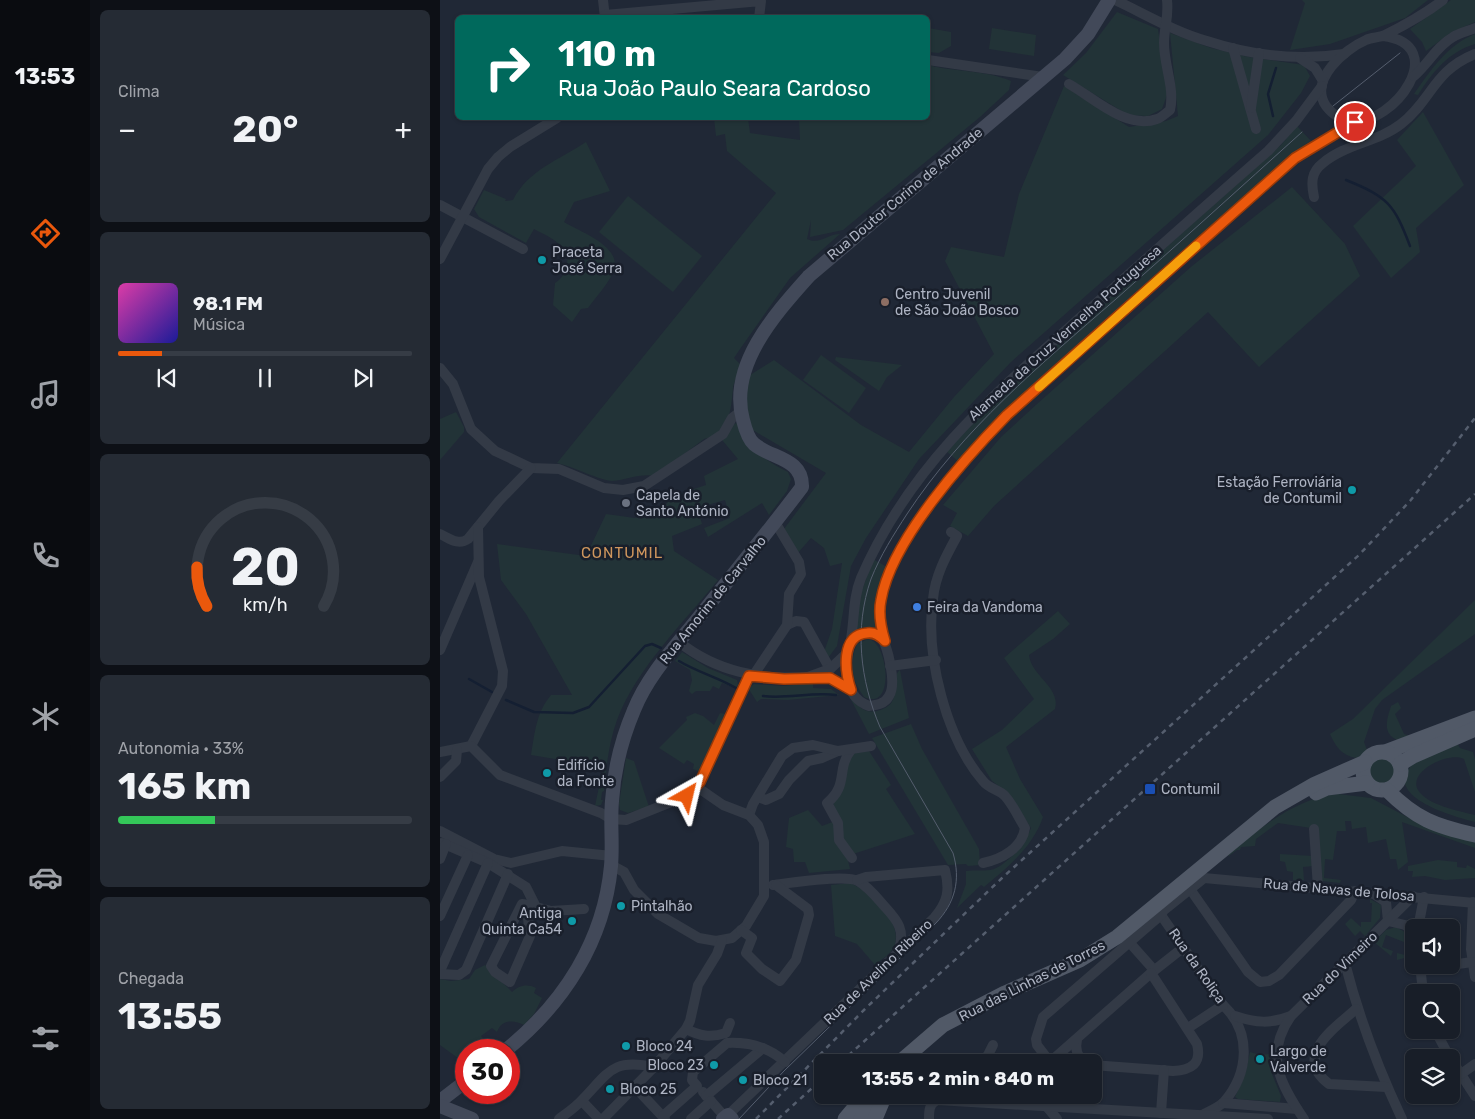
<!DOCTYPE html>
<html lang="pt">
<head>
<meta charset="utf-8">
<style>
	:root { --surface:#181e28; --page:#252b34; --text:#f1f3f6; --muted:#9fa2a8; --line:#363c45; --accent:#ea580c }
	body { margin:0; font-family:Rubik,sans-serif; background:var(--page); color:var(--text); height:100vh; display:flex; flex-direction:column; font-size:19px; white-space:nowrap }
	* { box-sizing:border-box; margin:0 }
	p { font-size:16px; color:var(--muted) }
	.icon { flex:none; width:28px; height:28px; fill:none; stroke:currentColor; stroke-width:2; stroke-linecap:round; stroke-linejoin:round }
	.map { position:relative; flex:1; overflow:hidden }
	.sheet { display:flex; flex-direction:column; gap:10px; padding:10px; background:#0d1016; width:350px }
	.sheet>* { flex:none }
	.guide { position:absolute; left:15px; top:15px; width:475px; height:105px; border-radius:8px; box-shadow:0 1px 4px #0004,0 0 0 1px var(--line); background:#00695c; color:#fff; overflow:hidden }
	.fabs { position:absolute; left:965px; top:919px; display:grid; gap:10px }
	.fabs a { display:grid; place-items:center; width:55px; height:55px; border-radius:8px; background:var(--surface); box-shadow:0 1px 4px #0004,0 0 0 1px var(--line); font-size:25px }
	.speed { position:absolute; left:15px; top:1039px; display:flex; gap:10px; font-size:25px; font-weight:700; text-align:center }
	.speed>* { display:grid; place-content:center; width:65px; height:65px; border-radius:50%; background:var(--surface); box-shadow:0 1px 4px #0004,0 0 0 1px var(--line); line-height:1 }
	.speed .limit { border:8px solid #d22; background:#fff; color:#111 }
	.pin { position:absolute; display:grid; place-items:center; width:42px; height:42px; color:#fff; margin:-21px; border:2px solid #fff; border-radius:50%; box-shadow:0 1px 5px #0007 }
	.me { position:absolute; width:55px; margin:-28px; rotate:37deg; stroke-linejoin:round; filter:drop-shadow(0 0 4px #0008) }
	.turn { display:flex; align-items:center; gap:18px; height:105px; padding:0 20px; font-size:22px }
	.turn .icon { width:65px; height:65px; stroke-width:2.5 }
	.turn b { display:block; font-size:35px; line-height:42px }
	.big { font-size:38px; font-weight:700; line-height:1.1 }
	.sheet .card { flex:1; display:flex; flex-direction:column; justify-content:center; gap:8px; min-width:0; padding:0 18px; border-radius:8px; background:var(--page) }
	.sheet .dial { align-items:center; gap:0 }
	.dial svg { height:130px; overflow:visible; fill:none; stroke:var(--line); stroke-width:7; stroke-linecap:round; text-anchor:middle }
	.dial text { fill:var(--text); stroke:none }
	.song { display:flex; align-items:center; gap:15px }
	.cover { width:60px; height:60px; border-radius:8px; background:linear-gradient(135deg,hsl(320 70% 55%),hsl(240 70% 35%)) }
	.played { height:5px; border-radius:2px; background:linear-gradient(90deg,var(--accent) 15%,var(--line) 15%) }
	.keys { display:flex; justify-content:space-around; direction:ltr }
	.heat { display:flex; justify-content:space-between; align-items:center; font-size:28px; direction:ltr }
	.charge { height:8px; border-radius:4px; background:linear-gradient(90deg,#34c759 33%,var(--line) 0) }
	.trip { position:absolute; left:374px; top:1054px; width:288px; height:50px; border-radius:8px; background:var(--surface); box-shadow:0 1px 4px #0004,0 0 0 1px var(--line); font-weight:700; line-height:50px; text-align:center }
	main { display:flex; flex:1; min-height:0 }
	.menu { display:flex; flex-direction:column; width:90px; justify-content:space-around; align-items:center; background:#0a0c10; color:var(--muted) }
	.menu .icon { width:35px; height:35px }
	.menu .on { color:var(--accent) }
	.menu b { font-size:22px; color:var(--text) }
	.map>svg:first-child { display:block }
</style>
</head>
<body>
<main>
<nav class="menu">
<b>13:53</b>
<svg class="icon on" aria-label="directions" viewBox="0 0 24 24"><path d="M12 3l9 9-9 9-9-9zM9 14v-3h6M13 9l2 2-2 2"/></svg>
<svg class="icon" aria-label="music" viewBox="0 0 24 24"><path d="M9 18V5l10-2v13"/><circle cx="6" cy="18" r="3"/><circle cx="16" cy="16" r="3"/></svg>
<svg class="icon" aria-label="phone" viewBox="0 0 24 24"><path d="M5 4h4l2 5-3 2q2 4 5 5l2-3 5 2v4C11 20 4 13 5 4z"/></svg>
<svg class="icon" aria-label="climate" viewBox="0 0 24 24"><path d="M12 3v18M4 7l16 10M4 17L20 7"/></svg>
<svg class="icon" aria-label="car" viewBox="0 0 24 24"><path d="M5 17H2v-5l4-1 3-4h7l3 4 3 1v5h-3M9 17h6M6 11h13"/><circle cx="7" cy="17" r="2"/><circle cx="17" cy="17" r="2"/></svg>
<svg class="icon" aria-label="filters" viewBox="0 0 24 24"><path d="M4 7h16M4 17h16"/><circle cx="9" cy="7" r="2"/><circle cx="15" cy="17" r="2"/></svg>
</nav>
<section class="sheet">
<div class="card"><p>Clima</p>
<div class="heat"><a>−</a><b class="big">20°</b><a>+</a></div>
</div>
<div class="card">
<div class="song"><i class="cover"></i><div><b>98.1 FM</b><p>Música</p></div></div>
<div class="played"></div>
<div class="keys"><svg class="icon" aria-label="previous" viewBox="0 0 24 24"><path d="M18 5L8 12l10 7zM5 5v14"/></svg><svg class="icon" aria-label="pause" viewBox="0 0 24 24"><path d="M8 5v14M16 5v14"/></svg><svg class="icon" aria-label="next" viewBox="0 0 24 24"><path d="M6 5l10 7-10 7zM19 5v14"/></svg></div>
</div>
<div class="card dial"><svg viewBox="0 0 100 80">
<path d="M14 69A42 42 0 1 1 86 69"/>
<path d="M14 69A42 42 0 0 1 8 45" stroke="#ea580c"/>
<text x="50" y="56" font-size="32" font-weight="700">20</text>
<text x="50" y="72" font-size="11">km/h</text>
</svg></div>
<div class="card"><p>Autonomia · 33%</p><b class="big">165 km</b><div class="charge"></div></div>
<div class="card"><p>Chegada</p><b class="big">13:55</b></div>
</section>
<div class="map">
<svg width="1035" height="1119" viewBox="0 0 1035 1119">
	<rect width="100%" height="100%" fill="#202836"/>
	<!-- green -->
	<g fill="#223337">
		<polygon points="862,0 988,0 965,18 890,44 850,50 865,3"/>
		<polygon points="1011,0 1035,0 1035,22 1012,32 986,51 982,42 970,29"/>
		<polygon points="677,12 718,29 727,95 722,109 708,116 688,115 623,75 646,53"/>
		<polygon points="488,28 511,32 511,46 499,53 488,52"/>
		<polygon points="552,28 596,35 594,56 549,49"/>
		<polygon points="730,33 771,48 809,57 864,65 870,76 861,93 828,135 571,362 479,459 426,538 411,566 397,646 388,658 384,652 392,629 402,563 390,566 384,548 371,538 357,554 344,529 386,473 311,429 304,399 310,375 334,360 421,425 469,452 514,397 554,354 505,261 511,247 564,257 579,194 624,86 689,127 726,121 738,116"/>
		<path d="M1035,34V44C1008,52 992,73 978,95L974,94C991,70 1007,45 1035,34Z"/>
		<path d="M488,65C515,72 545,70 571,81L569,90L540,117L403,230L370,237L371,220L367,239C380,245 387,234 400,234L350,278L300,349L294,358L301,365C300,373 294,380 293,388C291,409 290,434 264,439L215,476C200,473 187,480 172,481C161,481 132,466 117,463L336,193L287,151L285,134L276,136L274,118H308L310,133L360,140L359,118H488Z"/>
		<polygon points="983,112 1024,185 976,228 980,252 951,278 913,226 976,166 957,140"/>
		<polygon points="857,126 871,141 850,156 563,413 520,463 506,451 548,405 840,146"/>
		<path d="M146,142L170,191L134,202L124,222C140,232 185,247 173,273C167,285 156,297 148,308L141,309L132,322L113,305L115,283C121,279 124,275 126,268C133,246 109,237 94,229L86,243L39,217L34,209L44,190L66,199L65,201L73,200C88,170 119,160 146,142Z"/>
		<polygon points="852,187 905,244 920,276 819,367 768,312 554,506 528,536 510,526 517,513 503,505 561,437 597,404 752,266"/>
		<polygon points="188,196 262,256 233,292 159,232"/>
		<polygon points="381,355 426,388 409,413 363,380"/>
		<polygon points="396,357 462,365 447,377 439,391 395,360"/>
		<polygon points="16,412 24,427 24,432 0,460 0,419"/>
		<path d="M298,423C304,445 328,463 348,472L351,479L347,491L329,515L322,503L268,537L264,528L290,518L285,500L257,508L262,524L232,536L234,551L278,580C244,622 196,669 177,720C169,742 166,768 164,791L162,792L161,800H163L161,805L155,806L163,767L91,755C95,732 96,713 111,695H132L86,614L61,580L57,544L146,556L166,514L195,518L226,505L230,497L266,485L264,476L298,459L282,440L292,424Z"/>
		<path d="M433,559L447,567C436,587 435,606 436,628L423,627L415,631L421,593Z"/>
		<path d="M1035,600V634L942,700L935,709L924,742L927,750L925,754L916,758C901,755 896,747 890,734L913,719Z"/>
		<path d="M618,611L630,624L613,639L589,655C591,676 621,687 615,709L566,747L580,779L603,817C593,847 567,868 544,887L541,885L517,908L526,884V871C534,870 542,871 550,870C566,867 585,843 591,828L567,792L552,781L532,749L562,730L594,699L564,658Z"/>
		<path d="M428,639C448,641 456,712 424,697C411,680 409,663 417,644Z"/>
		<polygon points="242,652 268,668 297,680 298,685 295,688 282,683 279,689 273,686 270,691 256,691 252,694 249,691 252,680 250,670 235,661"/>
		<path d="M460,670L469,718L429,734L408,694C416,704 423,714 437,711C466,704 448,679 460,670Z"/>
		<polygon points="373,683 373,688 391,689 399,695 348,700 321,699 317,702 308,688 314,684 343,686"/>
		<path d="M958,702L961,708L955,714L964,734L973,737L957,740C942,733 947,719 951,706Z"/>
		<polygon points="255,713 263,716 274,725 280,713 286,714 260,772 253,769 254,764 247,760 244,764 219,748 247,720 246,717"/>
		<polygon points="471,724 482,749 539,849 540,865 528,866 526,864 508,865 432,738"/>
		<path d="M1016,742L1020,748L1033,752L1035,759V792L1024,759C1010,751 967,771 978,790C987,805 1019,811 1035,815V822C1015,817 938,796 974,763C985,753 1004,748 1016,742Z"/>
		<path d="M429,751L451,785L446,789L475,834L407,856L410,869L369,873L365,862H354L353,849L346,847L349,818L368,810L382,826L395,821C389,798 400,770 414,752Z"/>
		<circle cx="942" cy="771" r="15"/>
		<polygon points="186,758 194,761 209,807 188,813 180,810 179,804"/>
		<path d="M898,794L931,798L977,822L1035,841V848L962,822L968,862L958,870L956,859H950L946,839L928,843L926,827L912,829L911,821H905L906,831H897L893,860L885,859L884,878L901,880L900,883L881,881L871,828L838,823L816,839L815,846L801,847L800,850H797L789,856L787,854C820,829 855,798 898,794Z"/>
		<polygon points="840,854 873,856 874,866 863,867 864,880 853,880 853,872 847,871 845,862 840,861"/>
		<polygon points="998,860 1017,862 1017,867 1026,868 1027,865 1035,869 1035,878 1005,880 985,876 972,877 973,871 968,871 968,866"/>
		<path d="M410,883C430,891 465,924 454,947C449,956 441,959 435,965L417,944L395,936L391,885Z"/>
		<polygon points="930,899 941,905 940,918 925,936 920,931 915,936 905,924 911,918 921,927 921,922 931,922 932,903 930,903"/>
		<polygon points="956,927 970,935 972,956 957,960 957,953 965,955 969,944 946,935 942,947 953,951 951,956 934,942 946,930"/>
		<path d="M45,965L72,992C78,986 87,983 96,988L94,993L102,998L94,1014L84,1025C73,1019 61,1020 57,1032L52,1028L41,1036L45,1041L40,1045L44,1050H26V1064L0,1045V979L11,981L29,979L35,970Z"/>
		<polygon points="810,1052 820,1055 830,1054 832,1074 841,1096 840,1102 798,1099 795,1097 805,1074"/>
	</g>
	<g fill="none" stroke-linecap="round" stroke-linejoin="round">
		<!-- stream -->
		<g stroke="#141f32" stroke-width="2.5">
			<polyline points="833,116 828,94 836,68"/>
			<path d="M906,180C948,197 954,204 970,246"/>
			<path d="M239,661C257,672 277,677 296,688"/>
			<polyline points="29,679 52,692"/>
			<path d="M323,696C347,699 371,692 396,695"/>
			<polyline points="66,700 94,712 133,713 149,707 205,646 212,644 221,648"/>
		</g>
		<!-- street -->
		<g stroke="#333a46" stroke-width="10">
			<polyline points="163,0 165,18"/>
			<path d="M675,0C705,14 735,32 767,41C810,55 858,61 904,54"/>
			<polyline points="165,15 321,1 319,18"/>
			<path d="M943,36C1012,45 954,126 911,121C900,120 893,115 886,106C868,80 905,49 926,40C932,37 939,38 945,35C965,25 985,14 1003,0"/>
			<polyline points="793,48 816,129"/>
			<polyline points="860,58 875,68 883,81"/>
			<polyline points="488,60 603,77"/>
			<path d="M974,76C988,64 997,46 1013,37C1019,33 1028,31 1035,28"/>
			<path d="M629,84C654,98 686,130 717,119C721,118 726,113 730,110C735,88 724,66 724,43C724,27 729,18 727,0"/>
			<polyline points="811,108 819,53"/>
			<path d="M874,197C871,183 871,172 883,163C905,144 938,142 961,124C992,100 993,71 1035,54"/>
			<polyline points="0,205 83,249"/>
			<polyline points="0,259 48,169 58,157 70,147 117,118"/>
			<polyline points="0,368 13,384 31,429 55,451 91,468 119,469 164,488 183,490 204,486 283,434 292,418 300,412"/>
			<path d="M511,532L517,536C506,556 495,576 493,599C485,656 506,738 543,781C549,789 560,790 565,796C573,805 579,818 585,828C582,848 562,859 543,863"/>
			<path d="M0,534C9,538 18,546 28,539L59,501L91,468"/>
			<polyline points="347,625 356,621 364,622 390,669"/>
			<path d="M444,640C441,628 438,615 440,603C448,544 526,457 567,415L855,158L915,122"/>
			<path d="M239,642C277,672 320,680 368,677"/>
			<path d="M410,643C419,633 427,631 440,635C448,646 457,684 449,696C445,704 437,705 429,706C403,697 405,666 410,644C415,622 412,600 421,578C469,466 555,393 644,314C705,260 766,205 828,151L856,121L882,86"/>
			<polyline points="0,650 38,562"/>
			<polyline points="406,654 390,669 368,677 390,679 411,690"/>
			<polyline points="450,666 496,660"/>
			<polyline points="313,676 347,625 349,594 361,574 359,562 335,522"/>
			<polyline points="31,746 62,686 63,671 39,577 38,527"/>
			<path d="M411,750C396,769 409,785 387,803L398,823L399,840L412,858"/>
			<polyline points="0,752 31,746 60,775 161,813 171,819 186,820 251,794 265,771 309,675"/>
			<polyline points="0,777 16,761 17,750"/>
			<polyline points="318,797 326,800 339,794 349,780 368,761 382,758 398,751"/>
			<polyline points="309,815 313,804 342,756 353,748 373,745 398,751 431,746"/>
			<polyline points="874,829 878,888"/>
			<polyline points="0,831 54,859 71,863 122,851 172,856"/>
			<polyline points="2,843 48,863 86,887 96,907 111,911 144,909"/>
			<polyline points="0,859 6,844"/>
			<polyline points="171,865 184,872 194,890 218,914 259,938 276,941 292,938 306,926 324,896 324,842 318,825 309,815 283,805 257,787"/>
			<path d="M333,885C350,883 405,874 418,881C429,887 438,899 446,908C458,921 465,931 459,949"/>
			<polyline points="750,889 808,972 820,982 829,981 839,975 911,900 915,891"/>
			<polyline points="934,894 946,902 948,921"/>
			<polyline points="1033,902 1031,949 1035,977"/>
			<polyline points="89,905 82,904 51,966 55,972 70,982 90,936 88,918 89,905 93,902"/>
			<path d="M721,915L783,1005C812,1032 809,1073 784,1102C779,1107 770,1111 764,1114"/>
			<polyline points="0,916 28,855"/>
			<polyline points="948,921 965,925 974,931"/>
			<polyline points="978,928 984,897"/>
			<polyline points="301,930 312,938 306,953 322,969 340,981 356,960 369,915 368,909 336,885"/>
			<polyline points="690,943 714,970"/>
			<path d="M905,963C919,1018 938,1068 962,1119"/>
			<polyline points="980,965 983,992"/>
			<polyline points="1011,965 1032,962"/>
			<polyline points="980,969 1009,965"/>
			<polyline points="0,971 48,863"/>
			<polyline points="0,974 19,975 26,970 68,874"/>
			<path d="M916,1009C895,1028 852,1056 889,1084L946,1087"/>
			<path d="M795,1016C816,1023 831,1024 851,1016"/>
			<polyline points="748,1028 783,1005"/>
			<path d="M246,1029C260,1036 270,1038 286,1033L290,1023"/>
			<polyline points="995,1030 1010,1058"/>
			<path d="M637,1040C635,1048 637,1056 644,1062"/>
			<polyline points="1011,1059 1035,1096"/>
			<polyline points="541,1062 548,1055 553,1045"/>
			<polyline points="610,1062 597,1045 596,1039 603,1017 721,915 724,910 764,878 1035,903"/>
			<polyline points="610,1062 711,973 744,947"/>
			<path d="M652,1065L733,1071C751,1070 762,1064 757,1044L711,973"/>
			<polyline points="1021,1074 1035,1064"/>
			<polyline points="195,1087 225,1119"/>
			<polyline points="263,1092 285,1117"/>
			<polyline points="266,1096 323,1048"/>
			<polyline points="142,1101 159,1119"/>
			<polyline points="783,1103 857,1109"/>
			<polyline points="608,1108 617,1119"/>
			<polyline points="608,1108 609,1095"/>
			<polyline points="721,1113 724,1070"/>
			<path d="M288,1115L494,918C508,902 510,890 505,870L426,877L417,880"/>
			<path d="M223,1116L257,1086L252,1080L253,1072L287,1043C308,1042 329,1047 345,1062"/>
			<path d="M119,1119C127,1113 136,1107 143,1099C169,1072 173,1058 214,1067"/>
			<polyline points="163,1119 214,1067 246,1029 250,1021 258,985 277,954 282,940"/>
			<polyline points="251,1119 271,1101"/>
			<path d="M489,1119C489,1111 489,1104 497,1100L828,1119"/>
			<path d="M864,1119C840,1084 824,1055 851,1016L973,896"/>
		</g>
		<!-- secondary -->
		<g stroke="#424959" stroke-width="14">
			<path d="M66,1050C124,1003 164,941 171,866C173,844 170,823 172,801C174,771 182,738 194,710C208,675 235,647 259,617C293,574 329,531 362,487C363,458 332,459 314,444C308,439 305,428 303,420C288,366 335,314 369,276L625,59L648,34L669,0"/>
			<polyline points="0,1101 26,1081"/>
			<polyline points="0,1106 32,1119"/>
			<polyline points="283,1119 288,1115 292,1119"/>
		</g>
		<!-- primary -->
		<g stroke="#515967" stroke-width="15">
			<polyline points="945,752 1035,718"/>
			<circle cx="942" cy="771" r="19"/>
			<polyline points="960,764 973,756 1035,729"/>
			<path d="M947,790C976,819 995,826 1035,835"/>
			<polyline points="876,793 887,788 927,783"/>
			<polyline points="460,1062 503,1025 565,993 640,960 677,937 835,807 875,784 925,762"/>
			<polyline points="405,1119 425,1095"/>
			<polyline points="421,1119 435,1095"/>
			<polyline points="435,1119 445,1095"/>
		</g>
		<!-- tram -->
		<g stroke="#555e6e" stroke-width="1">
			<polyline points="893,106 960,53"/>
			<path d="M299,1119L344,1071L496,923C515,903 521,880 513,853L440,727C420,680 414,628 431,579C440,556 454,534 467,514C523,429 600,365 676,299C738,244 800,188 862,132"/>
		</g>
		<!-- rail -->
		<g stroke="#555e6e" stroke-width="2.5" stroke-dasharray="5 5" stroke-linecap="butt">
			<polyline points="401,1062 1035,494"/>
			<polyline points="316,1119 425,1009 562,878 919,555 970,501 1035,418"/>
			<polyline points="338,1119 382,1079"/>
		</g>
	</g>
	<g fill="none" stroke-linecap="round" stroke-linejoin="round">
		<!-- route casing -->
		<g stroke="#983908" stroke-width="12">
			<path id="route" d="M247,796L260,782L309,676L344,679L390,678L411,690C405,672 400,635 427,633C435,632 440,636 445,641C441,628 438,614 441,600C451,541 525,458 567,415L855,158L915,122"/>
		</g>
		<!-- route -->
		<use href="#route" stroke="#ea580c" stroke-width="9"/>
		<!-- slow -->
		<polyline stroke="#f59e0b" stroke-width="9" points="599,387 756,246"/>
	</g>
	<!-- markers -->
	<g fill="#0f9aa8" stroke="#191f2b" stroke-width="2">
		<circle cx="102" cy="260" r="5"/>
		<circle cx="912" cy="490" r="5"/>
		<circle cx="107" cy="773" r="5"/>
		<circle cx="181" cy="906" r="5"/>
		<circle cx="132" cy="921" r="5"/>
		<circle cx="186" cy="1046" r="5"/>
		<circle cx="820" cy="1059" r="5"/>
		<circle cx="274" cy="1065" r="5"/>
		<circle cx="303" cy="1080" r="5"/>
		<circle cx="170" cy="1089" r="5"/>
	</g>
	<circle fill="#8d6e63" stroke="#191f2b" stroke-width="2" cx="445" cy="302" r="5"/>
	<circle fill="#6b7280" stroke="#191f2b" stroke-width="2" cx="186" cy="503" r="5"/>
	<circle fill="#3f7fe0" stroke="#191f2b" stroke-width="2" cx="477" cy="607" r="5"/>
	<rect fill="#1a4fb4" stroke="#191f2b" stroke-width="2" x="704" y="783" width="12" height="12" rx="2.5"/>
	<g text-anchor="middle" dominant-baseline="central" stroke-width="5" stroke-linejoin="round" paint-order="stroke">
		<!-- street labels -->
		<g font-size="14" fill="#aeb4c3" stroke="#191f2b">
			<text transform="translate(465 194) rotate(-40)">Rua Doutor Corino de Andrade</text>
			<text transform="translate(625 333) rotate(-42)">Alameda da Cruz Vermelha Portuguesa</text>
			<text transform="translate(273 600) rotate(-51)">Rua Amorim de Carvalho</text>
			<text transform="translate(899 890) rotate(5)">Rua de Navas de Tolosa</text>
			<text transform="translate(757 966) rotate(55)">Rua da Roliça</text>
			<text transform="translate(900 968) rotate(-44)">Rua do Vimeiro</text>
			<text transform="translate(438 972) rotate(-44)">Rua de Avelino Ribeiro</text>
			<text transform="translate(592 981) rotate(-27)">Rua das Linhas de Torres</text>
		</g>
		<!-- poi labels -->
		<g font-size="14" fill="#aeb4c3" stroke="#191f2b" text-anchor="start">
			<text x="112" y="252">Praceta<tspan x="112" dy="16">José Serra</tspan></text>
			<text x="455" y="294">Centro Juvenil<tspan x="455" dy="16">de São João Bosco</tspan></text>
			<text x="902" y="482" text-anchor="end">Estação Ferroviária<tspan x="902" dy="16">de Contumil</tspan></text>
			<text x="196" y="495">Capela de<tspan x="196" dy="16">Santo António</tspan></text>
			<text x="487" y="607">Feira da Vandoma</text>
			<text x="117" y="765">Edifício<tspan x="117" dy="16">da Fonte</tspan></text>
			<text x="721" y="789">Contumil</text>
			<text x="191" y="906">Pintalhão</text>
			<text x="122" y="913" text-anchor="end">Antiga<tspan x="122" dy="16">Quinta Ca54</tspan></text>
			<text x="196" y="1046">Bloco 24</text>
			<text x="830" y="1051">Largo de<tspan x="830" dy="16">Valverde</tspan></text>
			<text x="264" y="1065" text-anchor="end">Bloco 23</text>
			<text x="313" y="1080">Bloco 21</text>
			<text x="180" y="1089">Bloco 25</text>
		</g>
		<!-- neighbourhood labels -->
		<g font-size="15" letter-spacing="1" fill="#cf965d" stroke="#191f2b">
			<text x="182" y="553">CONTUMIL</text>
		</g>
	</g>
</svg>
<div class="fabs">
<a><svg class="icon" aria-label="sound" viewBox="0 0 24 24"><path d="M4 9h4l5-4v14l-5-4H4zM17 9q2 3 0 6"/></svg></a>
<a><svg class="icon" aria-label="search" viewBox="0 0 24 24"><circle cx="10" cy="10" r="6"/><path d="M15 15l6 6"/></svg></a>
<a><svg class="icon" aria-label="layers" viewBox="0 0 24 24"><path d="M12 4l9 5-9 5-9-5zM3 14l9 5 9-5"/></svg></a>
</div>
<div class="speed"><div class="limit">30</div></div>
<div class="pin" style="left:915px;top:122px;background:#d93025"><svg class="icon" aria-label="arrive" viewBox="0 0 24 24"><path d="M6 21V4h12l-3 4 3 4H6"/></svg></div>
<svg class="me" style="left:247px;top:796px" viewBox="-20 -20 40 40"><path d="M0-17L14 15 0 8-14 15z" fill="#ea580c" stroke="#fff" stroke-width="4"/></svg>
<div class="trip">13:55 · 2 min · 840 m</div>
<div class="guide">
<div class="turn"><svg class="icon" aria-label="right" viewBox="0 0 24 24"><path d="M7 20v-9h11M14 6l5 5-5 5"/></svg><div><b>110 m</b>Rua João Paulo Seara Cardoso</div></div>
</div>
</div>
</main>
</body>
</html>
